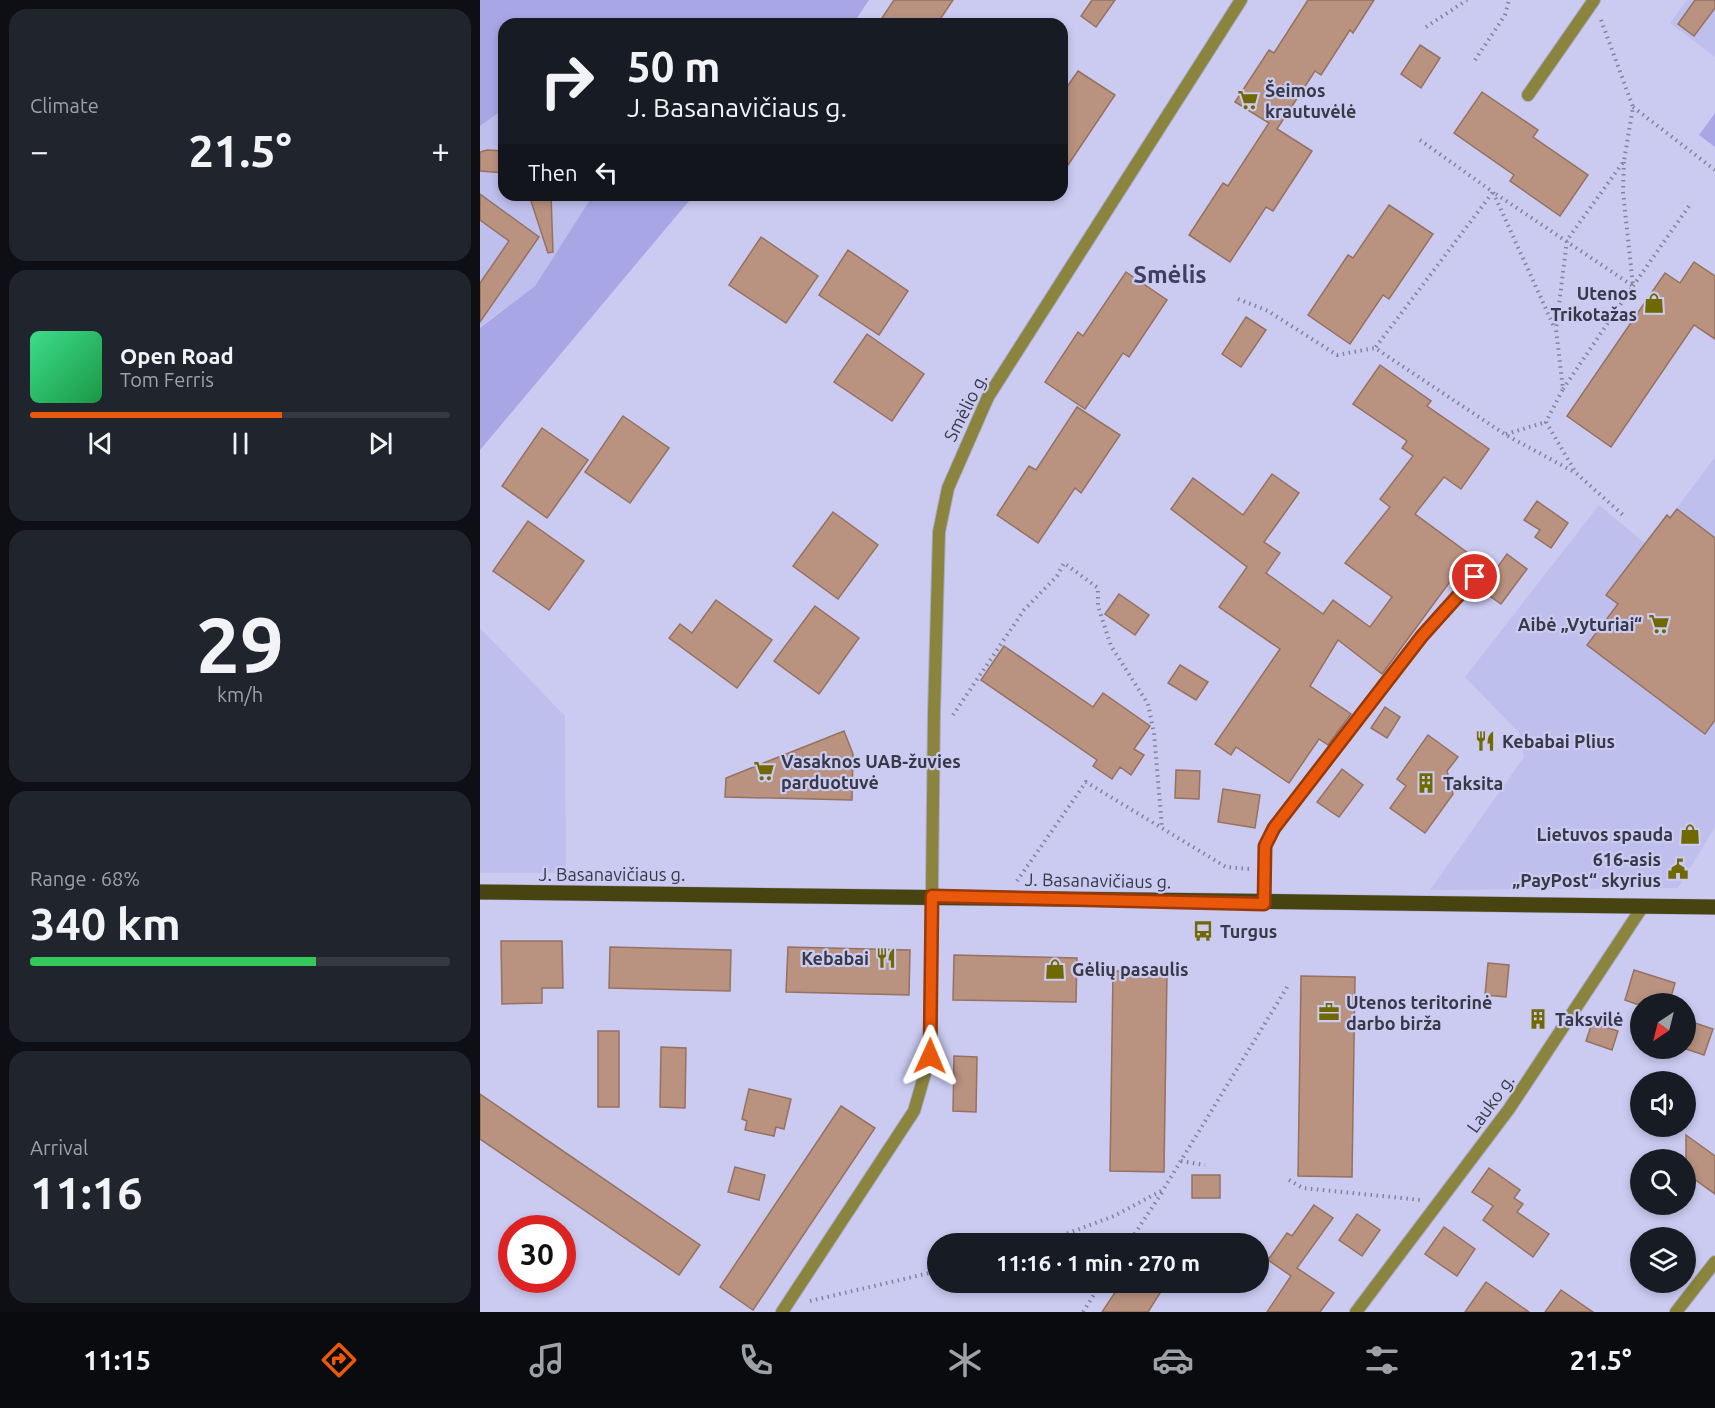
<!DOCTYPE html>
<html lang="en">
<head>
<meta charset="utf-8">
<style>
	:root { --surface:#171b24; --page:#20242c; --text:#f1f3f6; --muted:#9ea1a6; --line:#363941; --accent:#ea580c }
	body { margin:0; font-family:Ubuntu,sans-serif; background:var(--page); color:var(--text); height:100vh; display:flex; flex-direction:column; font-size:22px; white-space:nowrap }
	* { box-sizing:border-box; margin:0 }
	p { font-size:20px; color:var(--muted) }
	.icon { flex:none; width:33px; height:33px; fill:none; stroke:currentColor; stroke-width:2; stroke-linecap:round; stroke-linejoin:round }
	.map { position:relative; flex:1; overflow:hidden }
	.sheet { display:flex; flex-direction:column; gap:9px; padding:9px; background:#0d0f14; width:480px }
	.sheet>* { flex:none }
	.guide { position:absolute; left:18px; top:18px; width:570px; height:183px; border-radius:18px; box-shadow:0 3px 9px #0003; background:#171b24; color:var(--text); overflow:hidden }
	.needle { width:39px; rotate:215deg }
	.tools { position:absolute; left:1150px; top:993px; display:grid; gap:12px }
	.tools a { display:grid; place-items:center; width:66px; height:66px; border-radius:50%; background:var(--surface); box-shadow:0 3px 9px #0003; font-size:30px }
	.speed { position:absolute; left:18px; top:1215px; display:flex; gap:12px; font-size:30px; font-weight:700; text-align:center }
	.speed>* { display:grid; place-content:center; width:78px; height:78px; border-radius:50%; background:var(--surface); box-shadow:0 3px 9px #0003; line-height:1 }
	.speed .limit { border:9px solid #d22; background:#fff; color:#111 }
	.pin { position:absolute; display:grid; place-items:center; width:51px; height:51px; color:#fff; margin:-26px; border:3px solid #fff; border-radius:50%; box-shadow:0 2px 6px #0007 }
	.me { position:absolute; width:66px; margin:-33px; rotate:1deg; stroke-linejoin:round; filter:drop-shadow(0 0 4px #0008) }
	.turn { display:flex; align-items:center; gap:21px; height:126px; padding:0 30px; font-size:27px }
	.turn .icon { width:78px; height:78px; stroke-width:2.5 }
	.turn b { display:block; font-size:42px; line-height:51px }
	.then { display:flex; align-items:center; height:57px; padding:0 30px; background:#0003; gap:12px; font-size:22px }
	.big { font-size:45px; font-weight:700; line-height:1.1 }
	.sheet .widget { flex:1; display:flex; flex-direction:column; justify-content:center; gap:9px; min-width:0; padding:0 21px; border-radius:18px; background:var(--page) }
	.sheet .dial { align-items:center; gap:0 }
	.dial b { font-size:78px; line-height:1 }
	.song { display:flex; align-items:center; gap:18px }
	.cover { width:72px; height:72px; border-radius:9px; background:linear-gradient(135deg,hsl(150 70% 55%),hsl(140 70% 35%)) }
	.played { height:6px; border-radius:3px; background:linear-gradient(90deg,var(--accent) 60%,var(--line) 60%) }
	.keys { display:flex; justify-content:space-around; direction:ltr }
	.heat { display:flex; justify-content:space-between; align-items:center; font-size:33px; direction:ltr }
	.charge { height:9px; border-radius:4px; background:linear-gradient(90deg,#34c759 68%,var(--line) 0) }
	.trip { position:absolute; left:447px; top:1233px; width:342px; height:60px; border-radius:30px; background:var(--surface); box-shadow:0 3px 9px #0003; font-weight:700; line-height:60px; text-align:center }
	.tab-bar { display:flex; height:96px; justify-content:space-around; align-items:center; background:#090b0e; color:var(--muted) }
	.tab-bar .icon { width:42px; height:42px }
	.tab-bar .current { color:var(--accent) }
	.tab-bar b { font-size:27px; color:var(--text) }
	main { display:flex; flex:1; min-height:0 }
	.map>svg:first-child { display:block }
</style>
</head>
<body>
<main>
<section class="sheet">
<div class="widget"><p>Climate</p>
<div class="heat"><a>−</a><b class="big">21.5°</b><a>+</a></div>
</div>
<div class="widget">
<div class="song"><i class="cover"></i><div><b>Open Road</b><p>Tom Ferris</p></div></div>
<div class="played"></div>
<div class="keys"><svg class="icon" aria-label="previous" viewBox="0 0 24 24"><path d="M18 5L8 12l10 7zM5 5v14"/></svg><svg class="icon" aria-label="pause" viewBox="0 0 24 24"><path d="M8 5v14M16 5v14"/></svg><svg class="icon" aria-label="next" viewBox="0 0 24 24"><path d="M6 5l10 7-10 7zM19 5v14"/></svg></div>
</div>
<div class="widget dial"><b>29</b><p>km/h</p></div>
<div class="widget"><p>Range · 68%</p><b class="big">340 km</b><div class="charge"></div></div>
<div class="widget"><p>Arrival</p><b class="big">11:16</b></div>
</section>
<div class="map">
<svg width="1235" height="1312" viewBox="0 0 1235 1312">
	<rect width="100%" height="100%" fill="#cbcbf2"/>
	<!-- built -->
	<g fill="#bfbfed">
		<polygon points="1207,0 1235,0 1235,57 1190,23"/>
		<polygon points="24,109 24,195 113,195 55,286 0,327 0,126"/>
		<polygon points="1235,457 1235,827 1198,888 950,890 1044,757 1039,733 985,677 1119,505 1165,543 1187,515 1190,517"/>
		<polygon points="0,628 85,716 86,873 0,873"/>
	</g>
	<!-- green -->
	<g fill="#a8a6e5">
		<polygon points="0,0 389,0 373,24 24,24 24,109 0,126"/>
		<polygon points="1235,113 1235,147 1219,135"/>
		<polygon points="113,195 214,195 0,450 0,328 55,286"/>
	</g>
	<!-- building -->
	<g fill="#b99280" stroke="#967160" stroke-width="1.5">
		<polygon points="414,0 473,0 457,24 398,24"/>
		<polygon points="612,0 635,0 616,27 601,16"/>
		<polygon points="828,0 894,0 873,33 870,30 841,75 835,71 797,129 832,151 793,211 786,207 750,262 709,235 743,183 748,186 789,123 755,102 789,50 794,53"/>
		<polygon points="1215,0 1235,0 1235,8 1214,36 1198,24"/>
		<polygon points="940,45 960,58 941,88 921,74"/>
		<polygon points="598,71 635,95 582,174 582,94"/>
		<polygon points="1002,92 1058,130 1053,137 1108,175 1080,216 1030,181 1034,175 974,133"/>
		<polygon points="7,150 24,151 24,173 0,171 0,152"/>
		<polygon points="0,194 59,237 0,322 0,283 29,241 0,220"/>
		<polygon points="49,195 71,195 73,252 68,253"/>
		<polygon points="909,205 953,234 909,299 903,295 870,344 828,315 868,255 873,258"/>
		<polygon points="281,237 338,276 306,323 249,285"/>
		<polygon points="368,250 428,291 399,335 339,295"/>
		<polygon points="1214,262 1235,276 1235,339 1214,325 1131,447 1087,416 1185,273 1200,283"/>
		<polygon points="646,272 687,300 649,357 643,353 605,409 565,382 598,332 603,336"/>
		<polygon points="766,317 786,330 761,367 742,354"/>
		<polygon points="387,334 444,374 412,421 354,382"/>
		<polygon points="900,365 951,401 947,406 1009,449 981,489 964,477 935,514 1014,572 1027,554 1047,569 1021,604 997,587 1003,578 1000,571 992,569 984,577 977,572 902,674 858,640 830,686 871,714 848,745 839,739 809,783 756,747 751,755 735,744 800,649 739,607 767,567 691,509 713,478 763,515 792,474 819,493 784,542 800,553 786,573 843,614 853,600 890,627 912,597 865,563 910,507 900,499 933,456 922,448 927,441 873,404"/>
		<polygon points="597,407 640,435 601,493 595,488 558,543 517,515 549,466 556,470"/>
		<polygon points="143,416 189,448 150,503 105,472"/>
		<polygon points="62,428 108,460 67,518 22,486"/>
		<polygon points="1057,501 1088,523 1071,548 1055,537 1060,530 1044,520"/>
		<polygon points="1197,509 1235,538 1235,720 1225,734 1107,645 1138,604 1126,595 1187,515 1190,518"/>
		<polygon points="353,512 398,545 358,599 313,566"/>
		<polygon points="48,521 104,561 69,610 13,571"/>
		<polygon points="639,594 669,615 655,635 625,614"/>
		<polygon points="236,600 292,640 257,688 189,638 200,624 212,633"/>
		<polygon points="335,606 379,638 339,694 294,661"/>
		<polygon points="524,646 613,707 623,693 670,726 654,749 664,755 651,775 640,767 632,779 613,766 617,760 501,680"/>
		<polygon points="700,665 728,682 716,700 688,683"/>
		<polygon points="905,707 920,717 907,738 891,728"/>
		<polygon points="364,731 373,754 372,800 245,797 246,778"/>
		<polygon points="948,735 978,757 967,771 973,794 945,833 910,808 926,786 917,779"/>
		<polygon points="862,769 883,785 859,817 837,802"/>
		<polygon points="696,770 720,771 719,799 695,798"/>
		<polygon points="743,789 780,795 775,828 738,822"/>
		<polygon points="21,941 82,941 83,988 62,988 62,1003 22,1004"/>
		<polygon points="130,947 251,950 250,991 129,988"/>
		<polygon points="308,947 430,950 429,995 306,992"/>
		<polygon points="474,955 597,958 596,1002 473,1000"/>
		<polygon points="1008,963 1029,965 1026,997 1005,995"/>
		<polygon points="1154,970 1195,983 1189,1004 1156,1004 1145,1000"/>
		<polygon points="633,971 687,972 684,1172 630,1171"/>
		<polygon points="821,976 875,977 872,1177 818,1176"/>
		<polygon points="1206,1020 1233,1029 1224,1055 1206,1049"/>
		<polygon points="1112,1023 1138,1031 1132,1050 1106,1041"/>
		<rect x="118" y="1031" width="21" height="76"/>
		<polygon points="181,1047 206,1048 205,1108 180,1107"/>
		<polygon points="474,1056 497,1057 496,1112 473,1111"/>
		<polygon points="269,1089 311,1099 304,1129 296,1127 294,1136 265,1130 267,1121 262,1119"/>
		<polygon points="0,1094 220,1245 199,1275 0,1139"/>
		<polygon points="361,1106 395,1128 273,1310 240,1287"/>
		<polygon points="1206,1135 1235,1156 1235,1194 1206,1173"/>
		<polygon points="255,1167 285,1175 279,1200 248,1192"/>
		<polygon points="1009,1168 1040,1190 1034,1198 1043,1204 1037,1212 1069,1234 1053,1257 1003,1220 1013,1206 992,1192"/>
		<rect x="712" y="1175" width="28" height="23"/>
		<polygon points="834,1205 853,1218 817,1268 854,1293 840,1312 787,1312 811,1276 788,1260 807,1233 812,1236"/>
		<polygon points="877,1214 900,1230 882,1256 859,1240"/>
		<polygon points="964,1227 995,1249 977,1276 945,1254"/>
		<polygon points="642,1282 687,1282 668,1312 622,1312"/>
		<polygon points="1006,1282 1049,1312 985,1312"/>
		<polygon points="1081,1290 1113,1312 1065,1312"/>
	</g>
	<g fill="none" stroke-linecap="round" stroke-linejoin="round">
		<!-- street casing -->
		<g stroke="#ababcc" stroke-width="14">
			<g id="street">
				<polyline points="1048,95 1114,0"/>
				<polyline points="784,904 785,846 794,829 942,636 995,577"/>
				<polyline points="302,1312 434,1111 450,1056 454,714 459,532 468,488 508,397 761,0"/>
				<polyline points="876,1312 1029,1109 1163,906"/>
				<polyline points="1196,1312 1235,1262"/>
			</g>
		</g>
		<!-- primary casing -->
		<g stroke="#ababcc" stroke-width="16">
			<polyline id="primary" points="0,892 1235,907"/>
		</g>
		<!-- path -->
		<g stroke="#82829d" stroke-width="4" stroke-dasharray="1.5 4.5" stroke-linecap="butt">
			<polyline points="1121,20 1153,107 1144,161 1087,240 1076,329 1083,389 1066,422 1096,473 1143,515"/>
			<polyline points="946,27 987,0"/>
			<polyline points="995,60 1025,15 1029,0"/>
			<polyline points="1153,107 1235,170"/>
			<polyline points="940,140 1013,192 1075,329"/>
			<polyline points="1144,162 1143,192 1153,286"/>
			<polyline points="1153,286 1209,206"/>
			<polyline points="758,299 788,311 857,355 895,348"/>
			<polyline points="1083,389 1153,286 1013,192 895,348 1026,435 1096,473"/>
			<polyline points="1026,434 1066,422"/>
			<polyline points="473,715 544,610 577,576 584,563 618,588 618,606 631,646 668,704 674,733 682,828"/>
			<polyline points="537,881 606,782 746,867 769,869"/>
			<polyline points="701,1161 725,1165"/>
			<polyline points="809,1180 823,1188 941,1200"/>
			<polyline points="559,1244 634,1216 683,1190 809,984"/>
			<polyline points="648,1244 683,1191"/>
			<polyline points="330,1301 458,1271"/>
			<polyline points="603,1312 622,1282"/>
		</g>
		<!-- street -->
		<use href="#street" stroke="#8a843e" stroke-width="12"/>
		<!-- primary -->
		<use href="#primary" stroke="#484411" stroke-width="15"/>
	</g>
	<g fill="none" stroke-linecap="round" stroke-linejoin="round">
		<!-- route casing -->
		<g stroke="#983908" stroke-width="15">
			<polyline id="route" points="450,1056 452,896 784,904 785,846 794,828 942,636 995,577"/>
		</g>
		<!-- route -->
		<use href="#route" stroke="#ea580c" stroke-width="10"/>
	</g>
	<!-- icons -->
	<defs>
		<g id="supermarket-bare" transform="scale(1.62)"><path d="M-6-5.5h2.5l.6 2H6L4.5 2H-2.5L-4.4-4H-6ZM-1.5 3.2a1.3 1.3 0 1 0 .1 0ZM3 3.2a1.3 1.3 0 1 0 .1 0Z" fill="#706901" stroke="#cbcbf2" stroke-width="2.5" paint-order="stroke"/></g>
		<g id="shop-bare" transform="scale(1.62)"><path d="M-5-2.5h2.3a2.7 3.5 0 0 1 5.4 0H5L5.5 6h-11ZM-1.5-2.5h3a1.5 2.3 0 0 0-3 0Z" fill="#706901" stroke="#cbcbf2" stroke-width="2.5" paint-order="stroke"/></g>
		<g id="restaurant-bare" transform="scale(1.62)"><path d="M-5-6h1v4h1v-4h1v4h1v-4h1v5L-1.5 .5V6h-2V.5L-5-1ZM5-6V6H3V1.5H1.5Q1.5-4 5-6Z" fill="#706901" stroke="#cbcbf2" stroke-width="2.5" paint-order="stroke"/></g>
		<g id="building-bare" transform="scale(1.62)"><path d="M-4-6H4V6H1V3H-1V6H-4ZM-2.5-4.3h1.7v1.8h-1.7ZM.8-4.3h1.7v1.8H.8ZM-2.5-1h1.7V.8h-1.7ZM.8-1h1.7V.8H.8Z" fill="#706901" stroke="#cbcbf2" stroke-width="2.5" paint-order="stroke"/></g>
		<g id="civic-bare" transform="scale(1.62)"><path d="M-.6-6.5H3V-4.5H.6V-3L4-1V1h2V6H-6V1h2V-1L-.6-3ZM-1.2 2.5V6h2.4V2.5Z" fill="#706901" stroke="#cbcbf2" stroke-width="2.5" paint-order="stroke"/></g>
		<g id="bus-bare" transform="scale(1.62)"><path d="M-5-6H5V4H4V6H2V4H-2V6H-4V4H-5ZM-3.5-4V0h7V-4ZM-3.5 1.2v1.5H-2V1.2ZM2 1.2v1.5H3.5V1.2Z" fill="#706901" stroke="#cbcbf2" stroke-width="2.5" paint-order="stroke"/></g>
		<g id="office-bare" transform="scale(1.62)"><path d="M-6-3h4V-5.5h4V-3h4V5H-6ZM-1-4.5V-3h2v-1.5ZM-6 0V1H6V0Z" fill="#706901" stroke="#cbcbf2" stroke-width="2.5" paint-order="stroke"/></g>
	</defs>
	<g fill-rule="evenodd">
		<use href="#supermarket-bare" x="768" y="100"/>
		<use href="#shop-bare" x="1174" y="303"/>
		<use href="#supermarket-bare" x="1179" y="624"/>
		<use href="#restaurant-bare" x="1005" y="741"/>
		<use href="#supermarket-bare" x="284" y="771"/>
		<use href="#building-bare" x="946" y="783"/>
		<use href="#shop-bare" x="1210" y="834"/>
		<use href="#civic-bare" x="1198" y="869"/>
		<use href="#bus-bare" x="723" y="931"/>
		<use href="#restaurant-bare" x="406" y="958"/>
		<use href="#shop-bare" x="575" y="969"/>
		<use href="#office-bare" x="849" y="1012"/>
		<use href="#building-bare" x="1058" y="1019"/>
	</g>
	<g text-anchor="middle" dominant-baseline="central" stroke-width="4.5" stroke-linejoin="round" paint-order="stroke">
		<!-- poi labels -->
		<g font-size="18" font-weight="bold" fill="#383847" stroke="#cbcbf2" text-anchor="start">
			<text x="785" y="90">Šeimos<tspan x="785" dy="21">krautuvėlė</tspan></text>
			<text x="1157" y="293" text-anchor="end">Utenos<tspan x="1157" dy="21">Trikotažas</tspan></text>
			<text x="1162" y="624" text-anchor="end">Aibė „Vyturiai“</text>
			<text x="1022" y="741">Kebabai Plius</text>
			<text x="301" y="761">Vasaknos UAB-žuvies<tspan x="301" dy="21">parduotuvė</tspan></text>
			<text x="963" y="783">Taksita</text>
			<text x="1193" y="834" text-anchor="end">Lietuvos spauda</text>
			<text x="1181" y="859" text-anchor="end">616-asis<tspan x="1181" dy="21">„PayPost“ skyrius</tspan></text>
			<text x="740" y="931">Turgus</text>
			<text x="389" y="958" text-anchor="end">Kebabai</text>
			<text x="592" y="969">Gėlių pasaulis</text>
			<text x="866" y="1002">Utenos teritorinė<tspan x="866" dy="21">darbo birža</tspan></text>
			<text x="1075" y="1019">Taksvilė</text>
		</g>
		<!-- street labels -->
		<g font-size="18" fill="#383847" stroke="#cbcbf2">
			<text transform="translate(485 407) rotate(-63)">Smėlio g.</text>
			<text x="132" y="874">J. Basanavičiaus g.</text>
			<text transform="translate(618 880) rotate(1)">J. Basanavičiaus g.</text>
			<text transform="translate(1010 1103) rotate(-54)">Lauko g.</text>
		</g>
		<!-- district labels -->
		<g font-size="24" font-weight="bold" fill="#3f3e5e" stroke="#cbcbf2">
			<text x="690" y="274">Smėlis</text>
		</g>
	</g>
</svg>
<div class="tools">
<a><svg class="needle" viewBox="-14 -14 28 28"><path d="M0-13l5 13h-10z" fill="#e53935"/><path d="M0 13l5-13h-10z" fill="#9ea1a6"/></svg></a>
<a><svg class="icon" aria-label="sound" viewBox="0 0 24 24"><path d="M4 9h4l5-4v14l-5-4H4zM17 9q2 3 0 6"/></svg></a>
<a><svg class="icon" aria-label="search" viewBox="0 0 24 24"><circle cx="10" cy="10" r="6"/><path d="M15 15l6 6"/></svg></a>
<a><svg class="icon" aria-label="layers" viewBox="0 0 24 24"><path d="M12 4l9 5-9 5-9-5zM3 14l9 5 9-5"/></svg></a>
</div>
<div class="speed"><div class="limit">30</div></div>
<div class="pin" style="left:995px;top:577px;background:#d93025"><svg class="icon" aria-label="arrive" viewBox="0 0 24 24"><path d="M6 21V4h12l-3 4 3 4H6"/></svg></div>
<svg class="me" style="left:450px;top:1056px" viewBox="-20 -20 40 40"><path d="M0-17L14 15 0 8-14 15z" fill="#ea580c" stroke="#fff" stroke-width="4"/></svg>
<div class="trip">11:16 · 1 min · 270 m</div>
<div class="guide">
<div class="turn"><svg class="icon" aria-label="right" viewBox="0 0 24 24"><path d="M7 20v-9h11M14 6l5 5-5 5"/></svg><div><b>50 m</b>J. Basanavičiaus g.</div></div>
<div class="then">Then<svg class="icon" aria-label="left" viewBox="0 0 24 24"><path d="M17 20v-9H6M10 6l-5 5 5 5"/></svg></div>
</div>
</div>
</main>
<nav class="tab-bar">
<b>11:15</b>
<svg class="icon current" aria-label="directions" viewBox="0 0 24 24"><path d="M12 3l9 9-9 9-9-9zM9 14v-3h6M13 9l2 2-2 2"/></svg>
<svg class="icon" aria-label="music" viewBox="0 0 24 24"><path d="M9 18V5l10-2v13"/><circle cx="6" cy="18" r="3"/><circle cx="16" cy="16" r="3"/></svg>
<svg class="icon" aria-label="phone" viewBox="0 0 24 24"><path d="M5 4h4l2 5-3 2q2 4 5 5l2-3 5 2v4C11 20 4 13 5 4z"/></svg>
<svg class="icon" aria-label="climate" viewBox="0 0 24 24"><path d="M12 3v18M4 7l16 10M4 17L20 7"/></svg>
<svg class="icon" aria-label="car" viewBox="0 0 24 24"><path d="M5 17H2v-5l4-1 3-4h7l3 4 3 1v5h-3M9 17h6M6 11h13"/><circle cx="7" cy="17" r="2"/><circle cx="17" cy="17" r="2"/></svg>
<svg class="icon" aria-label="filters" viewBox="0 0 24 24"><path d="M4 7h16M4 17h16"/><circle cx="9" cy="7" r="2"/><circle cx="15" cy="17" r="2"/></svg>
<b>21.5°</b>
</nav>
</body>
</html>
